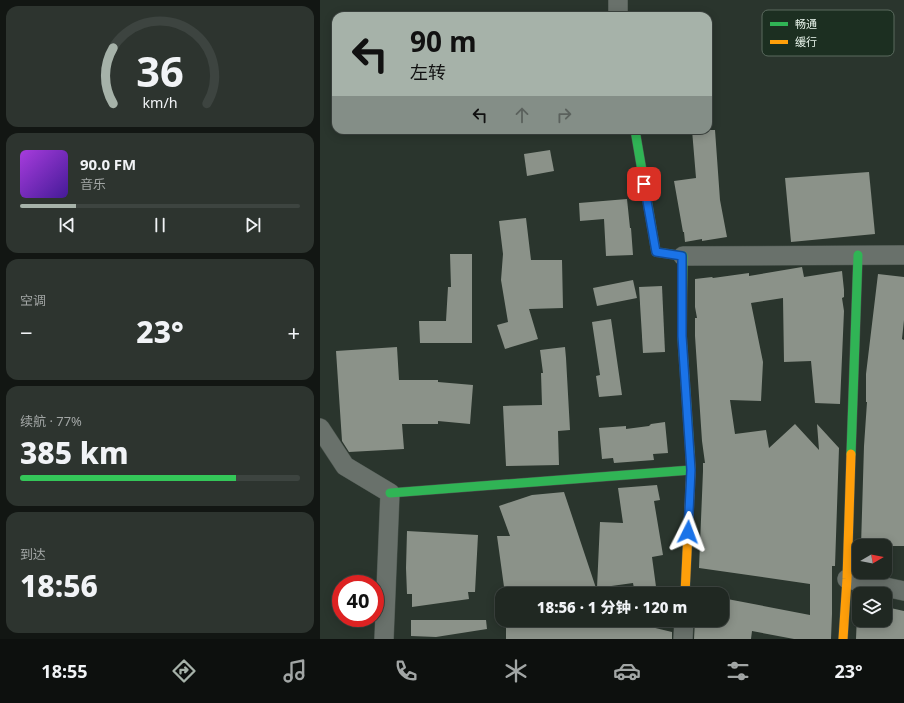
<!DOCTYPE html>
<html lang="zh">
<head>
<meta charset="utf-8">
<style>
	:root { --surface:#202822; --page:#2d342f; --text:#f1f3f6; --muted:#a2a6a5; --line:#3d4440; --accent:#a6b2a9 }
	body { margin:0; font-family:"Noto Sans","Noto Sans SC",sans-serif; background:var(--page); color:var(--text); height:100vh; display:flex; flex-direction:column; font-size:15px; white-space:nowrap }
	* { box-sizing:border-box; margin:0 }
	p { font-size:13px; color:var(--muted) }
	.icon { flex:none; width:22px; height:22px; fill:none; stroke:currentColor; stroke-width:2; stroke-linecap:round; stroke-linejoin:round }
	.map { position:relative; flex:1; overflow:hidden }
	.sheet { display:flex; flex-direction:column; gap:6px; padding:6px; background:#121613; width:320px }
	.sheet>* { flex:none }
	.banner { position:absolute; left:12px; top:12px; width:380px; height:122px; border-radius:12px; box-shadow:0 2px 10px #0003,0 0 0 1px var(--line); background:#a6b2a9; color:#111; overflow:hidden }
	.needle { width:26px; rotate:80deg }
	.tools { position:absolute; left:532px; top:539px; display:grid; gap:8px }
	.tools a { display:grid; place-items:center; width:40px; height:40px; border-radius:8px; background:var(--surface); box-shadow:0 2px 10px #0003,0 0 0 1px var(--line); font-size:20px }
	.speed { position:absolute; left:12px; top:575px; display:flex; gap:8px; font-size:20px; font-weight:700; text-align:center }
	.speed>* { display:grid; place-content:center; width:52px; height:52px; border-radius:50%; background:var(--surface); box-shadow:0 2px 10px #0003,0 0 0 1px var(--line); line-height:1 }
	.speed .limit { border:6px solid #d22; background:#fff; color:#111 }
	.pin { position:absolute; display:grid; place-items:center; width:34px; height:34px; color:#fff; margin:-17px; border-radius:8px; box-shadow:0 2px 6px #0006 }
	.me { position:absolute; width:44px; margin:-22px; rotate:3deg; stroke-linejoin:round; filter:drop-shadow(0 0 3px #0008) }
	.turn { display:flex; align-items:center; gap:14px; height:84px; padding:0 12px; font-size:18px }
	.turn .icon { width:52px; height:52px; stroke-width:2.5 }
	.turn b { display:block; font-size:28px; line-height:34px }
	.lanes { display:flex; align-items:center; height:38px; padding:0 12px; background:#0003; justify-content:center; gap:20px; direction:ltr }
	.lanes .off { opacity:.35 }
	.big { font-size:30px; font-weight:800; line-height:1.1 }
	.sheet .tile { flex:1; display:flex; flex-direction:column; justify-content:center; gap:6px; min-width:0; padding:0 14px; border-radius:12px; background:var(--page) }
	.sheet .dial { align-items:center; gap:0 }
	.dial svg { height:104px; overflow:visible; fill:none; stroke:var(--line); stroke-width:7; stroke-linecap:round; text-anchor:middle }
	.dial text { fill:var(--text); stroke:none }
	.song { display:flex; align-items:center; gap:12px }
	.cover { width:48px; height:48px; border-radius:6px; background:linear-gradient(135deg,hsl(280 70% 55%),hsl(260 70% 35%)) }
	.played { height:4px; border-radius:2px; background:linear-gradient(90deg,var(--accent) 20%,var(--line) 20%) }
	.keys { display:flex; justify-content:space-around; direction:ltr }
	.heat { display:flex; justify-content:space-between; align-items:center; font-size:22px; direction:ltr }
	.charge { height:6px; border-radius:3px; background:linear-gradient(90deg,#34c759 77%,var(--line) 0) }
	.trip { position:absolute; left:175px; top:587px; width:234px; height:40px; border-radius:12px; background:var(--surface); box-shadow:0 2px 10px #0003,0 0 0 1px var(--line); font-weight:800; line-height:40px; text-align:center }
	.tab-bar { display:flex; height:64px; justify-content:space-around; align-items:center; background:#0d100e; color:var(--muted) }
	.tab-bar .icon { width:28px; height:28px }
	.tab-bar .current { color:var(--accent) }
	.tab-bar b { font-size:18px; color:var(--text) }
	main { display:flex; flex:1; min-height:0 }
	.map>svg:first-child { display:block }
</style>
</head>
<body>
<main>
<section class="sheet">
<div class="tile dial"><svg viewBox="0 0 100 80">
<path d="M14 69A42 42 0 1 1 86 69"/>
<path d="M14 69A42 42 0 0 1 14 26" stroke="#a6b2a9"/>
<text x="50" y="56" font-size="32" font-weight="700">36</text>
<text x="50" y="72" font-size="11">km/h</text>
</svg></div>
<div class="tile">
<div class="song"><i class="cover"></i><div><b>90.0 FM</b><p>音乐</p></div></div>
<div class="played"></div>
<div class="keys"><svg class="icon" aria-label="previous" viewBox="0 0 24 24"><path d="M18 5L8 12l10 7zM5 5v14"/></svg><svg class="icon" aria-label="pause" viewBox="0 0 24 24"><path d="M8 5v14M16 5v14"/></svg><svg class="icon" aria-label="next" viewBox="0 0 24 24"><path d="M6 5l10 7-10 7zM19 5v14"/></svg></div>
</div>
<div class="tile"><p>空调</p>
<div class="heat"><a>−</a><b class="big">23°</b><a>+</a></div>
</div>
<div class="tile"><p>续航 · 77%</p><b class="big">385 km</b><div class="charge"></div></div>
<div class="tile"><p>到达</p><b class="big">18:56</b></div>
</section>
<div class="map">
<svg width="584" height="639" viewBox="0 0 584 639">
	<rect width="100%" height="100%" fill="#2a352d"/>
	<!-- building -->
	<g fill="#8b9289">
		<polygon points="372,130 395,130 400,200 407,237 382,241 382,239 365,242 364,232 363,232 354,181 376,178"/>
		<polygon points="230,150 234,171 207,176 204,154"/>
		<polygon points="549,172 555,234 471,242 465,178"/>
		<polygon points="307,199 310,228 311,228 313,255 286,256 284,219 260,221 259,203"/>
		<polygon points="206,218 211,260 242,260 243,308 209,309 218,339 185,349 177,325 188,322 181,280 183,254 179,221"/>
		<polygon points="130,254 152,254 152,343 100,343 99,321 126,321 128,287 131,287"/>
		<polygon points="482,267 484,277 522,271 524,290 524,297 522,298 524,311 520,404 495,403 491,361 464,362 463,298 431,303 443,362 441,401 410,400 415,434 446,430 449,448 475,424 499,450 497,424 519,448 515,566 512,566 512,614 511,639 474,639 432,631 431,639 374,639 375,620 402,620 402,598 490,615 490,584 379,568 383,471 383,463 385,463 382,441 375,336 375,318 377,318 375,307 375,279 392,277 393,278 429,273 429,276"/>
		<polygon points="558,274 584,277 584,320 582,339 584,340 584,546 541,546 544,446 547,402 546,402 546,374"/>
		<polygon points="313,280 317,298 277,306 273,288"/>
		<polygon points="342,286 345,352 323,353 319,287"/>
		<polygon points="291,319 302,395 279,397 276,376 280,375 272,322"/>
		<polygon points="77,347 79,380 118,380 118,382 153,385 150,424 118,421 118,424 82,424 84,449 29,452 22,441 16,351"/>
		<polygon points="245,347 246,358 250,430 238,431 239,465 186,466 183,406 222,405 221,373 223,373 220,350"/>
		<polygon points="345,422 348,453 333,454 334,460 294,463 293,458 282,459 279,428 306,426 306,429 329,426 331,424"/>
		<polygon points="337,485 340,500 334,501 343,555 332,557 337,594 315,594 313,583 277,588 280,522 303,523 298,488"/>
		<polygon points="244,492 276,588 252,591 252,594 226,594 226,588 185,594 177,536 190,536 179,506 212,495"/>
		<polygon points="87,531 158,535 155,592 148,592 149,599 92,607 92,594 87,594 86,568"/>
		<polygon points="565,601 567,602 566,607 584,611 584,639 536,639 537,614 539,605 539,620 565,620"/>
		<polygon points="91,620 166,620 167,629 116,637 91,636"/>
		<polygon points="186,620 302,620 352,632 352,639 186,639"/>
	</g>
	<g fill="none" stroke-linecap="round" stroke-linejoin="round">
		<!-- street casing -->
		<g stroke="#4a544d" stroke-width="20">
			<g id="street">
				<polyline points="298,0 298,16"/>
				<polyline points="363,256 584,255"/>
				<polyline points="0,428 25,466 70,493 64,639"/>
				<polyline points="527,579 584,591"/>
				<polyline points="363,639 364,620"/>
			</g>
		</g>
		<!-- fast casing -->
		<g stroke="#4a544d" stroke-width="10">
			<g id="fast">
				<polyline points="315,130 336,252 363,256 362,336 370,452"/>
				<polyline points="531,454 538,255"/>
				<polyline points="70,493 371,470"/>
			</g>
		</g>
		<!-- slow casing -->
		<g stroke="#4a544d" stroke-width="10">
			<g id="slow">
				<polyline points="365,594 371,470 370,452"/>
				<polyline points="523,639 527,579 531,454"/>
			</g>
		</g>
		<!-- street -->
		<use href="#street" stroke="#69716b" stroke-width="19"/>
		<!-- fast -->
		<use href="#fast" stroke="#30b455" stroke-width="9"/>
		<!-- slow -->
		<use href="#slow" stroke="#ff9f0a" stroke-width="9"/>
	</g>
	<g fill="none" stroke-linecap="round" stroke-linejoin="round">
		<!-- route casing -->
		<g stroke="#114b97" stroke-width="10">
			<polyline id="route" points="324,184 336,252 362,256 362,336 371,470 368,532"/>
		</g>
		<!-- route -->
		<use href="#route" stroke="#1a73e8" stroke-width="7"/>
	</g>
	<!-- legend -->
	<rect x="442" y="10" width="132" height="46" rx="6" fill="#1c2f21" stroke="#5a6a5e" stroke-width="1"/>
	<rect x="450" y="22" width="18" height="4" fill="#30b455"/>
	<rect x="450" y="40" width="18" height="4" fill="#ff9f0a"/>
	<g font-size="11" fill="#e9f5ec">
		<text x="475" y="28">畅通</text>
		<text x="475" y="46">缓行</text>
	</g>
</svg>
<div class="tools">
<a><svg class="needle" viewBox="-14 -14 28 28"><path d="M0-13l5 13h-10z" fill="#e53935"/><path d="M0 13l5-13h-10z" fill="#a2a6a5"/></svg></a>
<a><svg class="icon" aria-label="layers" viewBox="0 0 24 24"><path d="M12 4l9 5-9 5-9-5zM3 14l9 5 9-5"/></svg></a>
</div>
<div class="speed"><div class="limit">40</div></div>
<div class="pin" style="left:324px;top:184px;background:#d93025"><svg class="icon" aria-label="arrive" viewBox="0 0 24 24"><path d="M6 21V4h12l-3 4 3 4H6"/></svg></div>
<svg class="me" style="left:368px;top:532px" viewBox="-20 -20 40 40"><path d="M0-17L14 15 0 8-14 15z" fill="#1a73e8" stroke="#fff" stroke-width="4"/></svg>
<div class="trip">18:56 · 1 分钟 · 120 m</div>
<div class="banner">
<div class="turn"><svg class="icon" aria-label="left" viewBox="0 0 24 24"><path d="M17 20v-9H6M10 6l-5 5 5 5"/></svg><div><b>90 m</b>左转</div></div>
<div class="lanes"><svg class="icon" aria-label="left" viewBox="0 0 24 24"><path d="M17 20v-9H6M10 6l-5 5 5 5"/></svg><svg class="icon off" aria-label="ahead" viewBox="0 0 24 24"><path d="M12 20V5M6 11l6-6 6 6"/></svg><svg class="icon off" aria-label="right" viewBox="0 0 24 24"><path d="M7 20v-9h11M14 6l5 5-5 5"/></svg></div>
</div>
</div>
</main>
<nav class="tab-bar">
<b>18:55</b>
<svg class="icon current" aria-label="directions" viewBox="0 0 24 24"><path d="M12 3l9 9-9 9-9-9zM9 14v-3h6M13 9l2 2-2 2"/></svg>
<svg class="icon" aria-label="music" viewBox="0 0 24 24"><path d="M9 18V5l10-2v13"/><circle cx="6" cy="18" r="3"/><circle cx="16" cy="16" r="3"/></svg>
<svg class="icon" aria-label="phone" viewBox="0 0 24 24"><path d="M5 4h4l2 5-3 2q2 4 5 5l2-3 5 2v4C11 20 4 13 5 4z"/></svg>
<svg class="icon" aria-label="climate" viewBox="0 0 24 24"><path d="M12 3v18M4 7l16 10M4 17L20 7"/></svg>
<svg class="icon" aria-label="car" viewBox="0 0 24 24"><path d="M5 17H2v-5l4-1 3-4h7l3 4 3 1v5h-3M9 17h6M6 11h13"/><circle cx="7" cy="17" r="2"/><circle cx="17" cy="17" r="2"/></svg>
<svg class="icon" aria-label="filters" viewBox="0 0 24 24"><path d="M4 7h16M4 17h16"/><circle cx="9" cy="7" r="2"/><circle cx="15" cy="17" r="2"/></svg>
<b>23°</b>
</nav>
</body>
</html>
